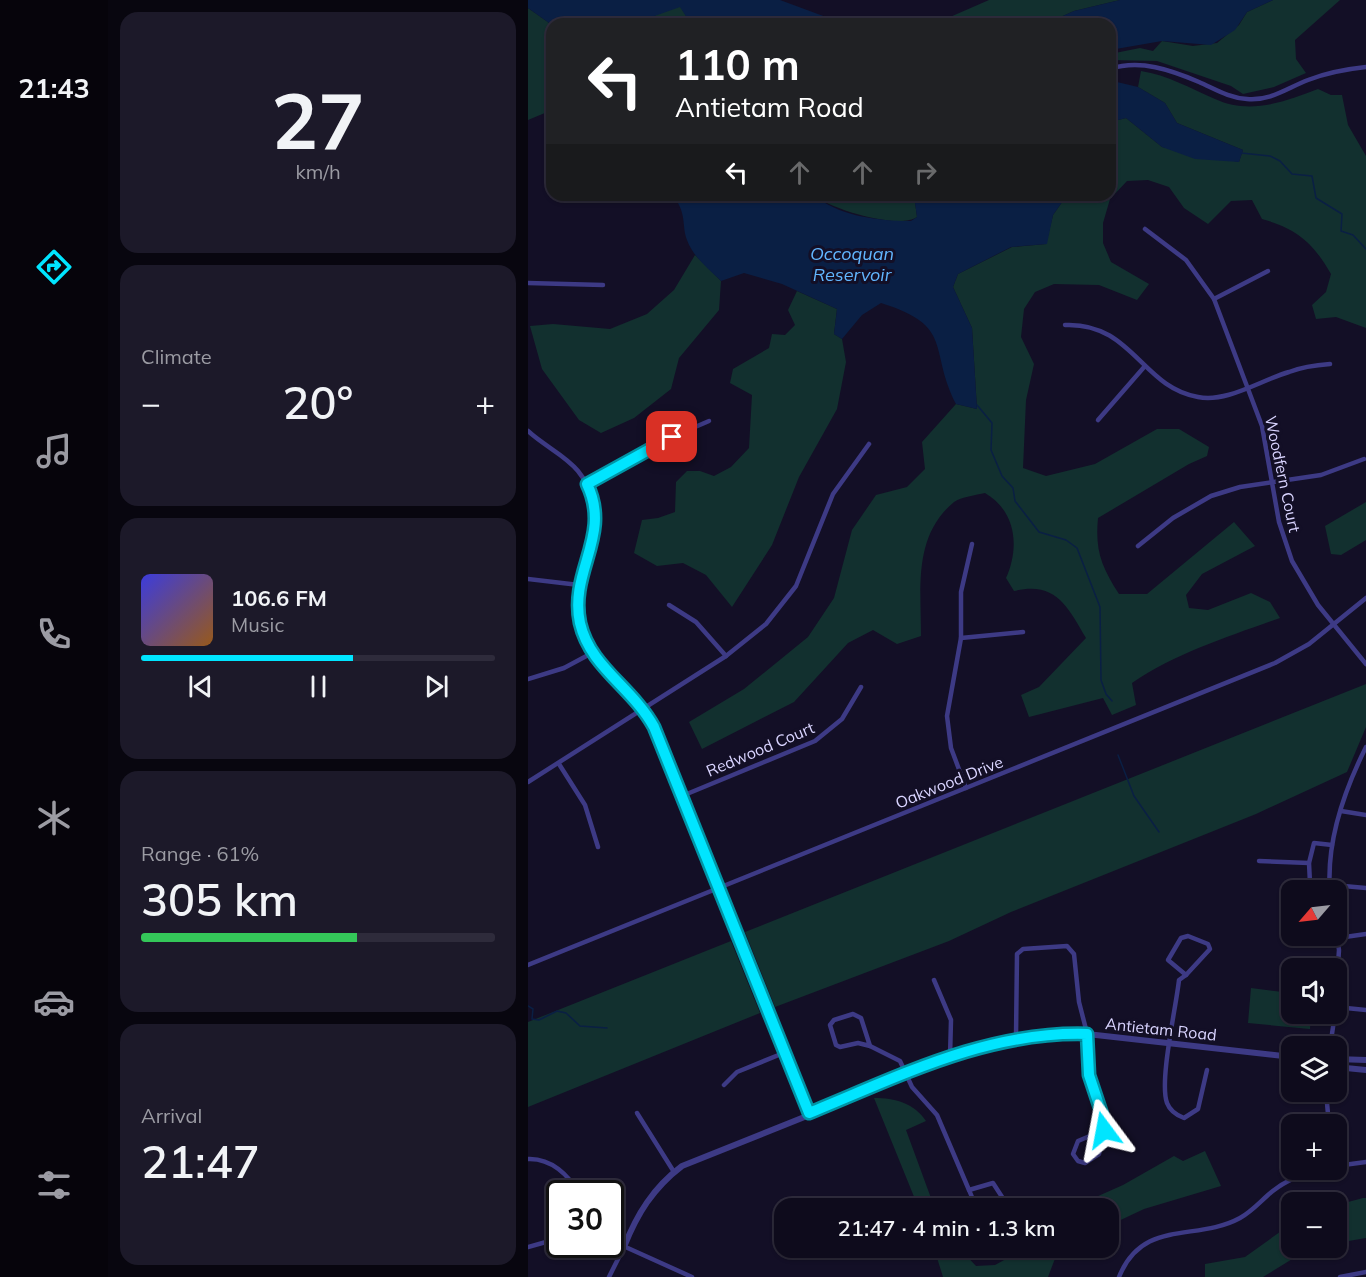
<!DOCTYPE html>
<html lang="en">
<head>
<meta charset="utf-8">
<style>
	:root { --surface:#0e0b1c; --page:#1c1929; --text:#f1f3f6; --muted:#9b9ba3; --line:#2e2b3b; --accent:#00e5ff }
	body { margin:0; font-family:Mulish,sans-serif; background:var(--page); color:var(--text); height:100vh; display:flex; flex-direction:column; font-size:22px; white-space:nowrap }
	* { box-sizing:border-box; margin:0 }
	p { font-size:20px; color:var(--muted) }
	.icon { flex:none; width:33px; height:33px; fill:none; stroke:currentColor; stroke-width:2; stroke-linecap:round; stroke-linejoin:round }
	.map { position:relative; flex:1; overflow:hidden }
	.side { display:flex; flex-direction:column; gap:12px; padding:12px; background:#08060f; width:420px }
	.side>* { flex:none }
	.hud { position:absolute; left:18px; top:18px; width:570px; height:183px; border-radius:18px; box-shadow:0 2px 4px #0004,0 0 0 2px var(--line); background:#202124; color:#fff; overflow:hidden }
	.needle { width:39px; rotate:242deg }
	.buttons { position:absolute; left:753px; top:880px; display:grid; gap:12px }
	.buttons a { display:grid; place-items:center; width:66px; height:66px; border-radius:12px; background:var(--surface); box-shadow:0 2px 4px #0004,0 0 0 2px var(--line); font-size:30px }
	.speed { position:absolute; left:18px; top:1180px; display:flex; gap:12px; font-size:30px; font-weight:700; text-align:center }
	.speed>* { display:grid; place-content:center; width:78px; height:78px; border-radius:50%; background:var(--surface); box-shadow:0 2px 4px #0004,0 0 0 2px var(--line); line-height:1 }
	.speed .limit { border:3px solid #111; border-radius:9px; background:#fff; color:#111 }
	.pin { position:absolute; display:grid; place-items:center; width:51px; height:51px; color:#fff; margin:-26px; border-radius:12px; box-shadow:0 3px 9px #0006 }
	.me { position:absolute; width:66px; margin:-33px; rotate:347deg; stroke-linejoin:round; filter:drop-shadow(0 0 4px #0008) }
	.turn { display:flex; align-items:center; gap:21px; height:126px; padding:0 30px; font-size:27px }
	.turn .icon { width:78px; height:78px; stroke-width:2.5 }
	.turn b { display:block; font-size:42px; line-height:51px }
	.lanes { display:flex; align-items:center; height:57px; padding:0 30px; background:#0003; justify-content:center; gap:30px; direction:ltr }
	.lanes .off { opacity:.35 }
	.big { font-size:45px; font-weight:600; line-height:1.1 }
	.side .widget { flex:1; display:flex; flex-direction:column; justify-content:center; gap:9px; min-width:0; padding:0 21px; border-radius:18px; background:var(--page) }
	.side .dial { align-items:center; gap:0 }
	.dial b { font-size:78px; line-height:1 }
	.song { display:flex; align-items:center; gap:18px }
	.cover { width:72px; height:72px; border-radius:9px; background:linear-gradient(135deg,hsl(240 70% 55%),hsl(30 70% 35%)) }
	.played { height:6px; border-radius:3px; background:linear-gradient(90deg,var(--accent) 60%,var(--line) 60%) }
	.keys { display:flex; justify-content:space-around; direction:ltr }
	.heat { display:flex; justify-content:space-between; align-items:center; font-size:33px; direction:ltr }
	.charge { height:9px; border-radius:4px; background:linear-gradient(90deg,#34c759 61%,var(--line) 0) }
	.trip { position:absolute; left:246px; top:1198px; width:345px; height:60px; border-radius:18px; background:var(--surface); box-shadow:0 2px 4px #0004,0 0 0 2px var(--line); font-weight:600; line-height:60px; text-align:center }
	main { display:flex; flex:1; min-height:0 }
	.tab-bar { display:flex; flex-direction:column; width:108px; justify-content:space-around; align-items:center; background:#06040b; color:var(--muted) }
	.tab-bar .icon { width:42px; height:42px }
	.tab-bar .selected { color:var(--accent) }
	.tab-bar b { font-size:27px; color:var(--text) }
	.map>svg:first-child { display:block }
</style>
</head>
<body>
<main>
<nav class="tab-bar">
<b>21:43</b>
<svg class="icon selected" aria-label="directions" viewBox="0 0 24 24"><path d="M12 3l9 9-9 9-9-9zM9 14v-3h6M13 9l2 2-2 2"/></svg>
<svg class="icon" aria-label="music" viewBox="0 0 24 24"><path d="M9 18V5l10-2v13"/><circle cx="6" cy="18" r="3"/><circle cx="16" cy="16" r="3"/></svg>
<svg class="icon" aria-label="phone" viewBox="0 0 24 24"><path d="M5 4h4l2 5-3 2q2 4 5 5l2-3 5 2v4C11 20 4 13 5 4z"/></svg>
<svg class="icon" aria-label="climate" viewBox="0 0 24 24"><path d="M12 3v18M4 7l16 10M4 17L20 7"/></svg>
<svg class="icon" aria-label="car" viewBox="0 0 24 24"><path d="M5 17H2v-5l4-1 3-4h7l3 4 3 1v5h-3M9 17h6M6 11h13"/><circle cx="7" cy="17" r="2"/><circle cx="17" cy="17" r="2"/></svg>
<svg class="icon" aria-label="filters" viewBox="0 0 24 24"><path d="M4 7h16M4 17h16"/><circle cx="9" cy="7" r="2"/><circle cx="15" cy="17" r="2"/></svg>
</nav>
<section class="side">
<div class="widget dial"><b>27</b><p>km/h</p></div>
<div class="widget"><p>Climate</p>
<div class="heat"><a>−</a><b class="big">20°</b><a>+</a></div>
</div>
<div class="widget">
<div class="song"><i class="cover"></i><div><b>106.6 FM</b><p>Music</p></div></div>
<div class="played"></div>
<div class="keys"><svg class="icon" aria-label="previous" viewBox="0 0 24 24"><path d="M18 5L8 12l10 7zM5 5v14"/></svg><svg class="icon" aria-label="pause" viewBox="0 0 24 24"><path d="M8 5v14M16 5v14"/></svg><svg class="icon" aria-label="next" viewBox="0 0 24 24"><path d="M6 5l10 7-10 7zM19 5v14"/></svg></div>
</div>
<div class="widget"><p>Range · 61%</p><b class="big">305 km</b><div class="charge"></div></div>
<div class="widget"><p>Arrival</p><b class="big">21:47</b></div>
</section>
<div class="map">
<svg width="838" height="1277" viewBox="0 0 838 1277">
	<rect width="100%" height="100%" fill="#130f26"/>
	<!-- green -->
	<g fill="#12302f">
		<polygon points="461,0 592,0 546,11 517,24 406,24"/>
		<polygon points="745,0 812,0 767,40 768,59 778,73 746,87 715,94 703,86 629,61 582,60 582,54 612,48 625,51 634,41 665,46 689,43 711,25 719,12"/>
		<polygon points="152,6 163,24 104,24"/>
		<polygon points="0,8 24,25 24,110 0,120"/>
		<path d="M613,71C640,75 661,88 687,99C722,115 756,102 790,89L803,95H814L820,125L838,156V328L808,317L788,319L784,305L798,292L803,274C785,243 770,229 734,219L724,200L703,201L680,224L656,208L641,187L620,180L599,181L582,199L575,223V243L583,262L621,284L609,300L571,285L526,284L507,292L496,309L493,337L506,364L498,400L495,468L518,476L567,464L629,429H651L681,447L679,456L661,464L570,518C567,550 573,566 591,594H619L706,522L727,546L674,574L658,595L661,608L680,610L723,593L742,602L752,618C702,636 648,653 604,683L608,705L584,715L575,698L501,717L493,695L511,687L558,638C539,606 528,581 486,591L478,578C492,547 488,511 457,493C448,495 433,497 426,502C385,536 393,588 393,636L369,644L345,630L320,643L266,702L174,749L161,722L216,689L280,637L306,598L324,530L348,495L379,487L397,469L394,442L428,404L449,409L444,328L425,287L430,274L484,247L518,244L525,215L539,195H582V122L598,118L634,147L711,162L715,150L649,123L637,103L610,87Z"/>
		<path d="M286,195H386L389,217C371,230 302,209 286,195Z"/>
		<polygon points="167,255 193,281 191,310 151,358 143,389 106,418 73,433 51,420 14,369 2,326 25,324 82,329 119,314 146,290"/>
		<polygon points="269,291 309,309 306,334 314,339 318,362 309,409 271,477 244,545 204,607 178,575 155,563 129,566 106,553 114,520 130,518 147,512 148,482 159,471 172,471 186,476 203,467 221,448 224,395 202,383 205,369 241,348 244,334 257,335 267,325 260,310"/>
		<polygon points="838,502 838,540 813,555 803,554 797,526"/>
		<polygon points="838,684 838,727 819,772 728,814 483,912 421,941 247,1007 217,932"/>
		<polygon points="203,941 232,1013 0,1107 0,1022"/>
		<polygon points="723,988 763,993 764,1014 783,1014 782,1029 720,1023"/>
		<path d="M346,1098C367,1098 386,1103 398,1121L378,1130L407,1209H391Z"/>
		<polygon points="677,1151 693,1186 616,1209 582,1225 580,1209 541,1209 595,1185 646,1156 655,1161"/>
		<polygon points="835,1198 838,1198 838,1238 809,1243 809,1205"/>
		<polygon points="763,1224 764,1248 790,1248 774,1253 735,1277 677,1277 677,1264 717,1257"/>
		<polygon points="406,1248 431,1248 448,1266 467,1265 498,1248 531,1248 520,1277 415,1277"/>
	</g>
	<!-- water -->
	<g fill="#0a1f44">
		<polygon points="0,0 252,0 306,20 307,24 163,24 152,7 104,24 24,25 0,8"/>
		<polygon points="592,0 745,0 719,12 707,30 683,45 634,41 582,50 582,24 517,24 546,11"/>
		<polygon points="589,82 610,87 637,103 649,123 715,150 711,162 667,159 634,147 598,118 582,122 582,84"/>
		<path d="M133,195H286C309,215 345,220 375,221H383L389,217L386,195H539L525,215L519,244L483,247L430,274L425,287L444,328L449,409L428,404C400,349 427,326 353,303L334,315L314,339L306,334L309,309L254,284L216,273L193,281C181,269 165,257 159,240C154,226 158,218 150,203L134,200Z"/>
	</g>
	<g fill="none" stroke-linecap="round" stroke-linejoin="round">
		<!-- stream -->
		<g stroke="#0a1f44" stroke-width="1.5">
			<polyline points="713,153 742,156 752,161 764,174 784,176 788,198 814,214 813,231 825,235 838,249"/>
			<polyline points="449,405 464,423 463,450 474,476 485,488 487,501 511,532 538,540 549,548 572,607 573,680 578,694 584,701"/>
			<polyline points="590,755 606,796 631,832"/>
			<polyline points="0,1006 5,1009 4,1019 11,1020 29,1011 38,1013 52,1026 79,1028"/>
		</g>
		<!-- minor -->
		<g stroke="#3d3a85" stroke-width="4.5">
			<path d="M582,69C612,59 643,70 671,82C687,89 701,98 719,99C743,101 759,88 780,80C798,73 819,69 838,67"/>
			<polyline points="617,229 658,260 686,299 734,426 751,522 764,561 790,605 838,664"/>
			<polyline points="0,283 75,285"/>
			<polyline points="686,299 740,271"/>
			<path d="M537,325C604,322 614,388 670,397C699,403 733,380 761,372C774,367 788,365 802,364"/>
			<polyline points="570,420 617,366"/>
			<path d="M0,431C16,446 37,455 50,471C95,525 36,574 55,633C63,659 82,672 100,690C111,701 119,714 126,727L281,1113"/>
			<polyline points="59,484 144,437 181,421"/>
			<polyline points="610,546 645,518 683,496 712,487 793,475 836,459"/>
			<polyline points="0,579 51,585"/>
			<polyline points="141,605 168,622 198,656"/>
			<polyline points="433,638 495,632"/>
			<polyline points="0,679 36,668 64,653"/>
			<polyline points="31,764 57,805 70,847"/>
			<polyline points="0,782 198,656 238,624 268,586 305,494 341,444"/>
			<polyline points="438,788 423,748 419,716 433,638 433,592 444,544"/>
			<polyline points="154,796 287,741 314,719 333,687"/>
			<polyline points="813,811 838,815"/>
			<polyline points="804,845 786,843 781,863 782,883 838,888"/>
			<polyline points="731,861 781,863"/>
			<path d="M802,891C798,841 816,791 838,747"/>
			<polyline points="808,931 811,950 808,995"/>
			<polygon points="660,936 680,944 682,949 658,975 640,960 653,938"/>
			<polyline points="810,938 838,934"/>
			<polyline points="0,965 747,663 781,644 838,598"/>
			<path d="M658,975L651,980C648,1008 631,1081 639,1103C642,1111 648,1115 656,1118L670,1109L679,1070"/>
			<polyline points="406,980 423,1020 422,1057"/>
			<polyline points="808,1007 838,1010"/>
			<polygon points="325,1014 333,1018 342,1046 330,1043 312,1047 308,1045 302,1025 306,1020"/>
			<polyline points="488,1037 489,954 495,949 539,946 546,954 551,1002 561,1041 561,1075 574,1114 576,1130"/>
			<polyline points="342,1046 372,1061 384,1087 409,1115 441,1190"/>
			<polyline points="802,1047 807,1014"/>
			<polyline points="196,1085 209,1072 258,1052"/>
			<polyline points="798,1092 801,1125"/>
			<polyline points="109,1113 146,1172"/>
			<polygon points="576,1130 571,1154 557,1163 550,1161 545,1154 550,1141"/>
			<path d="M0,1159C23,1158 41,1175 51,1194"/>
			<polyline points="808,1166 838,1162"/>
			<polyline points="449,1209 441,1190 465,1183 476,1200 476,1209"/>
			<polyline points="82,1240 164,1277"/>
			<polyline points="0,1247 32,1238"/>
			<polyline points="81,1277 96,1247"/>
			<path d="M591,1277C615,1218 668,1242 712,1218C723,1212 731,1203 740,1195C754,1182 771,1175 789,1170"/>
			<polyline points="812,1277 838,1272"/>
		</g>
		<!-- tertiary -->
		<g stroke="#3d3a85" stroke-width="6">
			<polyline points="808,1059 838,1060"/>
			<polyline points="808,1067 838,1070"/>
			<path d="M96,1247C109,1214 125,1188 154,1166L461,1043L512,1034H559L764,1057"/>
		</g>
	</g>
	<g fill="none" stroke-linecap="round" stroke-linejoin="round">
		<!-- route casing -->
		<g stroke="#0095a6" stroke-width="15">
			<path id="route" d="M144,437L59,484C84,536 41,571 52,623C62,667 104,687 126,727L281,1113C372,1076 459,1031 559,1034L561,1075L574,1114L576,1130"/>
		</g>
		<!-- route -->
		<use href="#route" stroke="#00e5ff" stroke-width="10"/>
	</g>
	<g text-anchor="middle" dominant-baseline="central" stroke-width="6" stroke-linejoin="round" paint-order="stroke">
		<!-- street labels -->
		<g font-size="16" fill="#d9d4ff" stroke="#130f26">
			<text transform="translate(755 474) rotate(78)">Woodfern Court</text>
			<text transform="translate(232 749) rotate(-23)">Redwood Court</text>
			<text transform="translate(421 782) rotate(-22)">Oakwood Drive</text>
			<text transform="translate(633 1029) rotate(6)">Antietam Road</text>
		</g>
		<!-- water labels -->
		<g font-size="18" font-style="italic" fill="#62b6ff" stroke="#130f26">
			<text x="324" y="253">Occoquan<tspan x="324" dy="21">Reservoir</tspan></text>
		</g>
	</g>
</svg>
<div class="buttons">
<a><svg class="needle" viewBox="-14 -14 28 28"><path d="M0-13l5 13h-10z" fill="#e53935"/><path d="M0 13l5-13h-10z" fill="#9b9ba3"/></svg></a>
<a><svg class="icon" aria-label="sound" viewBox="0 0 24 24"><path d="M4 9h4l5-4v14l-5-4H4zM17 9q2 3 0 6"/></svg></a>
<a><svg class="icon" aria-label="layers" viewBox="0 0 24 24"><path d="M12 4l9 5-9 5-9-5zM3 14l9 5 9-5"/></svg></a>
<a>+</a>
<a>−</a>
</div>
<div class="speed"><div class="limit">30</div></div>
<div class="pin" style="left:144px;top:437px;background:#d93025"><svg class="icon" aria-label="arrive" viewBox="0 0 24 24"><path d="M6 21V4h12l-3 4 3 4H6"/></svg></div>
<svg class="me" style="left:576px;top:1130px" viewBox="-20 -20 40 40"><path d="M0-17L14 15 0 8-14 15z" fill="#00e5ff" stroke="#fff" stroke-width="4"/></svg>
<div class="trip">21:47 · 4 min · 1.3 km</div>
<div class="hud">
<div class="turn"><svg class="icon" aria-label="left" viewBox="0 0 24 24"><path d="M17 20v-9H6M10 6l-5 5 5 5"/></svg><div><b>110 m</b>Antietam Road</div></div>
<div class="lanes"><svg class="icon" aria-label="left" viewBox="0 0 24 24"><path d="M17 20v-9H6M10 6l-5 5 5 5"/></svg><svg class="icon off" aria-label="ahead" viewBox="0 0 24 24"><path d="M12 20V5M6 11l6-6 6 6"/></svg><svg class="icon off" aria-label="ahead" viewBox="0 0 24 24"><path d="M12 20V5M6 11l6-6 6 6"/></svg><svg class="icon off" aria-label="right" viewBox="0 0 24 24"><path d="M7 20v-9h11M14 6l5 5-5 5"/></svg></div>
</div>
</div>
</main>
</body>
</html>
